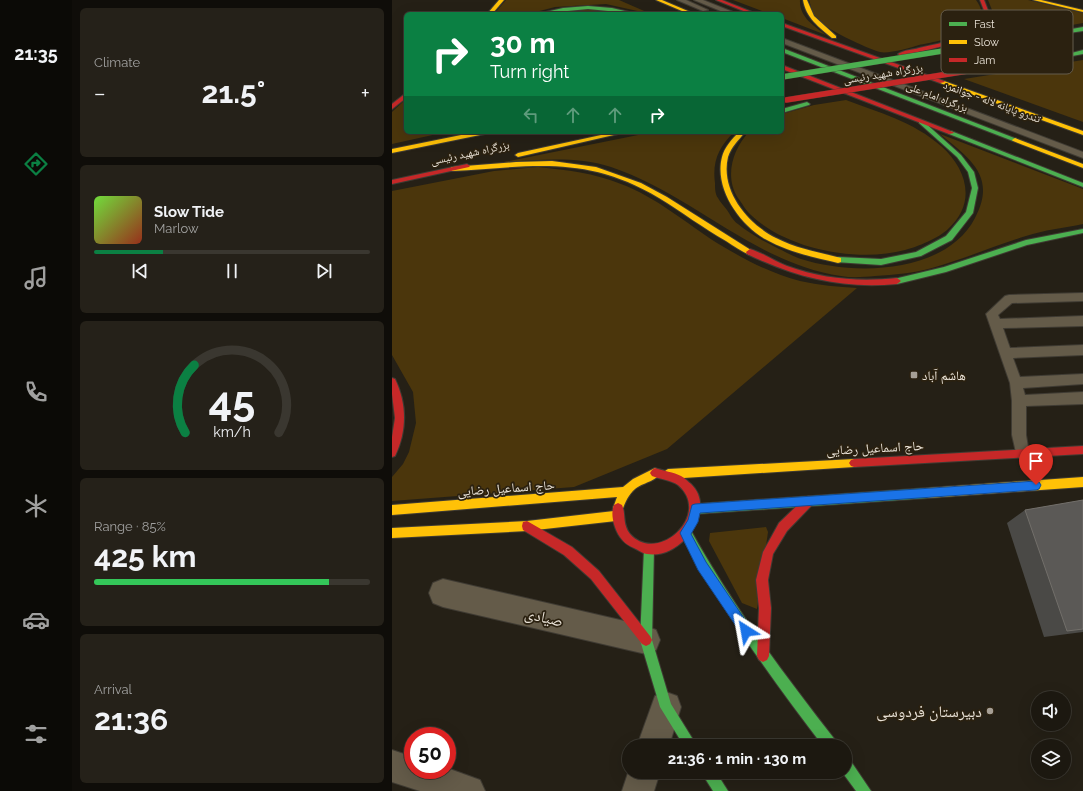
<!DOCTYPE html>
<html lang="en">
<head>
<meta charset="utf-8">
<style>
	:root { --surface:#1c1810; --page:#252119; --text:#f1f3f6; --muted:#a0a09f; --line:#3a3730; --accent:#0b8043 }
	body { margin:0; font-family:Raleway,"Noto Naskh Arabic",sans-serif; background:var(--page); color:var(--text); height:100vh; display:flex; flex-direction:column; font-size:15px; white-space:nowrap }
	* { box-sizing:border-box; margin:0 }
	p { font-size:13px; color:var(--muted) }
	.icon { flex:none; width:22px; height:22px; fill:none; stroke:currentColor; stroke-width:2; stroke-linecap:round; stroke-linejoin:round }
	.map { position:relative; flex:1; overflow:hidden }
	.details { display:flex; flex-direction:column; gap:8px; padding:8px; background:#0f0d09; width:320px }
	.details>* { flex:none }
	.banner { position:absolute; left:12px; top:12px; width:380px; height:122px; border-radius:6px; box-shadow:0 4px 16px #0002,0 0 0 1px var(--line); background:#0b8043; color:#fff; overflow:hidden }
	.buttons { position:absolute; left:639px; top:691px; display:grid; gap:8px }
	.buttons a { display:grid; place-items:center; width:40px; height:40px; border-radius:50%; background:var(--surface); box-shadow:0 4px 16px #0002,0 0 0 1px var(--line); font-size:20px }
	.speed { position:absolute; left:12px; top:727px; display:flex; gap:8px; font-size:20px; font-weight:700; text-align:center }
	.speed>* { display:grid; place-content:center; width:52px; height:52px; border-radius:50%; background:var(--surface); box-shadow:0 4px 16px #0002,0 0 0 1px var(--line); line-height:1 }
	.speed .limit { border:6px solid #d22; background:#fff; color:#111 }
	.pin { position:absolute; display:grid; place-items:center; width:34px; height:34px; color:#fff; margin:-41px -17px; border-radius:50% 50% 50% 0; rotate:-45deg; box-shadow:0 0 4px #0007 }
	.pin .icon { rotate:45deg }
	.me { position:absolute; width:44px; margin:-22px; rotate:326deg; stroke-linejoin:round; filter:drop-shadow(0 0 3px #0008) }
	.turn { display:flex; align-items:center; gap:14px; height:84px; padding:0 20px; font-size:18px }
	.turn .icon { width:52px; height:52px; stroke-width:2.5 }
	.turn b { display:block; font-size:28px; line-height:34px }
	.lanes { display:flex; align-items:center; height:38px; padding:0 20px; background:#0003; justify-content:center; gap:20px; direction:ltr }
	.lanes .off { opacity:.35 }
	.big { font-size:30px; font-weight:700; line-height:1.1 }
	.details .widget { flex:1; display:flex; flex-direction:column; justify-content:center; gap:6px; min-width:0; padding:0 14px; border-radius:6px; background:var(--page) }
	.details .dial { align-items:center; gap:0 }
	.dial svg { height:104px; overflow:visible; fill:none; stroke:var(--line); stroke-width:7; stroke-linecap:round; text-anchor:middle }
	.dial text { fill:var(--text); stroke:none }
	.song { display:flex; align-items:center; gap:12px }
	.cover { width:48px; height:48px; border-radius:6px; background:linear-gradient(135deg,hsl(100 70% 55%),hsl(10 70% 35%)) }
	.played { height:4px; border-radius:2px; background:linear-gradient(90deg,var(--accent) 25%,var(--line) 25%) }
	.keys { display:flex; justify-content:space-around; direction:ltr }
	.heat { display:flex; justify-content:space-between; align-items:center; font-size:22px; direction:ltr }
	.charge { height:6px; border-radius:3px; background:linear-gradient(90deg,#34c759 85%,var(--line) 0) }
	.trip { position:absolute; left:230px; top:739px; width:230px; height:40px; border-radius:20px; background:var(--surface); box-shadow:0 4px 16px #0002,0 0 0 1px var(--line); font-weight:700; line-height:40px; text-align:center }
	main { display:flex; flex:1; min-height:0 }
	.dock { display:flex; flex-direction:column; width:72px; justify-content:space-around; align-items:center; background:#0b0a06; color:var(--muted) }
	.dock .icon { width:28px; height:28px }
	.dock .on { color:var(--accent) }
	.dock b { font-size:18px; color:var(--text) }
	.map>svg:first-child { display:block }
</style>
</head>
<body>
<main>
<nav class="dock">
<b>21:35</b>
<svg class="icon on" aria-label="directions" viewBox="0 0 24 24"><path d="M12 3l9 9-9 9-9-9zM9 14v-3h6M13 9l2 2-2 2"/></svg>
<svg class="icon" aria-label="music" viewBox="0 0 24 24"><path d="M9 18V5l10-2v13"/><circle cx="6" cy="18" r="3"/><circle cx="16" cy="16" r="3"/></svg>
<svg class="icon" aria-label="phone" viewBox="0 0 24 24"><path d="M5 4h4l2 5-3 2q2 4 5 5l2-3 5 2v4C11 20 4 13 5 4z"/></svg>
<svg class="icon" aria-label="climate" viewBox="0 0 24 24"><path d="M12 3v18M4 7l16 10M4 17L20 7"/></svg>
<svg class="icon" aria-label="car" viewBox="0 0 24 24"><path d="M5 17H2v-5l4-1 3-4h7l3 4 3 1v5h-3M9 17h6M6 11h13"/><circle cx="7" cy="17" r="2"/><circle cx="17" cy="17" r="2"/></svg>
<svg class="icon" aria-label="filters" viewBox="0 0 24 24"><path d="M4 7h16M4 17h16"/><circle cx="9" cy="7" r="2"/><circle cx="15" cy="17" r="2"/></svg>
</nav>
<section class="details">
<div class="widget"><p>Climate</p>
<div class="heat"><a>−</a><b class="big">21.5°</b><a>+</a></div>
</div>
<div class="widget">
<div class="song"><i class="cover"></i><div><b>Slow Tide</b><p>Marlow</p></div></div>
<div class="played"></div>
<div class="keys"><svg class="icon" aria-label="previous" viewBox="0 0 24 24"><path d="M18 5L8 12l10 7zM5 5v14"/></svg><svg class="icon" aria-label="pause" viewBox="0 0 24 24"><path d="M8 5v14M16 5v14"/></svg><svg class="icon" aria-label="next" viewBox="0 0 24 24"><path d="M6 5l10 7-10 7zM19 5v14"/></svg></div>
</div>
<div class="widget dial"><svg viewBox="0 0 100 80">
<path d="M14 69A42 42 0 1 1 86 69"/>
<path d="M14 69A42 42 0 0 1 21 17" stroke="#0b8043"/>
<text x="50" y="56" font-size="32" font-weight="700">45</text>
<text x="50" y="72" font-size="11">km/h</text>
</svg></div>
<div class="widget"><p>Range · 85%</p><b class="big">425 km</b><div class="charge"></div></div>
<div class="widget"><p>Arrival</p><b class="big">21:36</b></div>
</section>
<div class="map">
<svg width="691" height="791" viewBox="0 0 691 791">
	<rect width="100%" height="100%" fill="#252016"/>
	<!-- green -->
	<g fill="#4b360c">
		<polygon points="114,0 227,0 259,14 214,4 163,7 136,14 102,14"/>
		<path d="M341,0H408C407,17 422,26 434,35L390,18V14H378Z"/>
		<path d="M417,0H584C608,32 546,41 527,45C518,48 496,54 488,52C476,49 429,27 423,17C420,13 419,5 417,0Z"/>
		<polygon points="596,0 636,0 691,13 691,23 619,36 562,43 586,35 600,19 600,10"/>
		<polygon points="203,9 235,14 155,14 180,10"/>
		<polygon points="691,60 691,122 572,79"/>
		<polygon points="14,99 14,132 54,132 0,144 0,112"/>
		<path d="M454,100C486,112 522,122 549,146C575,169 585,203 556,229C547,238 525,247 513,250C466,263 394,249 359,215C354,211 350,203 346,198C332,176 341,149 357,132H390V114L422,105Z"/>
		<path d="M261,132H342C327,147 320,161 323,183C323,188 323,194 326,198C328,202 332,206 335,210C338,214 341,221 346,224C358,234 373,242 387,249C394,252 402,257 409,259C462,276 554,274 583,218C605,176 578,159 548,134L691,189V224C672,228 652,230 634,236C602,246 572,259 540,268C522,273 502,275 483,276C471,277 460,278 449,276C362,263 300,194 219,167C184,156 148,160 112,162Z"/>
		<path d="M146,167C175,170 202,173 229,184C264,197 294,223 325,243C350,258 379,274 408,281C427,285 446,287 465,288L275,449L182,487L0,501V477L11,464L17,452L24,423L21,392L0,355V191L102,171Z"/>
		<polygon points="374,527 376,532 365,609 350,603 317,541 318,533"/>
	</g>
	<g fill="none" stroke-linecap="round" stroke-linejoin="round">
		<!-- lane casing -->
		<g stroke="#3f3b33" stroke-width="2">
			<g id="lane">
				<polygon points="285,0 294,0 316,10 311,11"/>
				<polygon points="302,0 311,0 346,14 336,14"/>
				<polygon points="390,38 691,152 691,158 390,43"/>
				<polygon points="691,293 691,301 620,303 606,315 608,319 691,316 691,326 611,328 618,348 691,345 691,355 621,358 628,377 691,374 691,384 631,388 633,395 691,392 691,404 634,406 634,435 637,453 635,457 630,459 625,457 620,435 620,401 618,383 594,314 613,296 617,295"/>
			</g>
		</g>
		<!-- street casing -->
		<g stroke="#3f3b33" stroke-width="2">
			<g id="street">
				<polygon points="51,579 254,626 264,630 268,640 264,650 254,654 51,607 41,603 37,593 41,583"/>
				<polygon points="274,692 285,696 289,707 277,746 245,746 263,696"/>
				<polygon points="0,750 21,757 21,770 55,770 55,768 88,780 93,791 28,791 0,782"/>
				<polygon points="237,770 237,772 268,772 262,791 230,791"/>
			</g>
		</g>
		<!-- fast casing -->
		<g stroke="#3f3b33" stroke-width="2">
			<g id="fast">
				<polygon points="196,6 220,8 246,14 196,9 145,14 171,8"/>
				<polygon points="691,27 691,31 649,37 646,35"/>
				<polygon points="390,48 625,139 626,140 621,141 390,52"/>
				<polygon points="691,50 691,54 675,57 672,55"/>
				<polygon points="415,102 418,104 417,105 390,113 390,109"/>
				<polygon points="527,121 531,121 569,155 582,172 586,188 581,213 560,240 529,256 489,265 443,262 443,258 446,257 489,259 524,252 554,236 574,212 580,188 576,172 565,157 527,123"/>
				<polygon points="559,131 691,183 691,187 557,134 556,133"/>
				<polygon points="691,229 691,233 635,245 554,272 505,284 501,281 502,279 552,267 634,240"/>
				<polygon points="536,488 540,490 541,493 540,496 536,498 303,514 299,512 298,509 299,506 303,504"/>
				<path d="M294,528L298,529C340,605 391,673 444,741L445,746H431C380,679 331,611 290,537L289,533L290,529Z"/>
				<polygon points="257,544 261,545 262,549 260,640 279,704 305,746 292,746 268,707 248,640 252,549 253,545"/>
				<polygon points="453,758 458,760 479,791 464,791 450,772 453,772"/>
				<polygon points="309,772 324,772 336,791 321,791"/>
			</g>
		</g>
		<!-- slow casing -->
		<g stroke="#3f3b33" stroke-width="2">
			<g id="slow">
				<polygon points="107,0 112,0 100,14 95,14"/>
				<polygon points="264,0 270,0 303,14 297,14"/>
				<path d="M411,0H415L422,16L444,36V38H440C427,27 414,18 411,0Z"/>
				<polygon points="641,0 649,0 691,10 691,12"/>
				<polygon points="548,81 552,81 691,131 691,135 548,83"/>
				<polygon points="84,132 96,132 93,134 0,153 0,149"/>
				<polygon points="223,132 235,132 126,157 123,155 126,153"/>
				<path d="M347,132H353C347,140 339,147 336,157C328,191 356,224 384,238C405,249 427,252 449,258V262L446,263C421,257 396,252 373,239C347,224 322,188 330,157C332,148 340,139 347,132Z"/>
				<polygon points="623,138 691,164 691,168 621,141 620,140"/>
				<path d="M160,161L204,167L249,183L275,197L362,252L358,255C350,252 342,246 334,241C311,228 290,212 267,198C193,154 140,167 60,171L57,169L60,167L124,162Z"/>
				<polygon points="462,459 465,460 467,463 465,466 462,467 276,479 273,477 271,474 273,471 276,469"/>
				<path d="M263,468L266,470L268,473C265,481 250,483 243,489C236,495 233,503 230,511L227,512L229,516L228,520L224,521L135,531L0,538V528L135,521L222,511L221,508L225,497L0,515V505L231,487L241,479Z"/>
				<polygon points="691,477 691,487 536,498 532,496 531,493 532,490 536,488"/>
			</g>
		</g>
		<!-- jam casing -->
		<g stroke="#3f3b33" stroke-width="2">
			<g id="jam">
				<polygon points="324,0 330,0 365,14 359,14"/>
				<path d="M588,0H592L597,13C590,43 535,49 509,56L506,54C512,50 520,50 527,48C548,43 586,38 593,13Z"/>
				<polygon points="390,23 552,81 553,82 548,83 390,26"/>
				<polygon points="390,65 561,132 562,133 557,134 390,69"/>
				<polygon points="14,93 14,98 0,109 0,104"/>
				<polygon points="75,164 78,166 77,167 0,184 0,180"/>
				<path d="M358,249C371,253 382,261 395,266C431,279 467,282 505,278L509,281L505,284C450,289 405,278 355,254L354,252Z"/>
				<path d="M0,378L3,379C15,404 15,431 3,456L0,457V437L3,418L0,394Z"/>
				<polygon points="691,446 691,454 462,467 459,466 457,463 459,460 462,459"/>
				<path d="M263,468C271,471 282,472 289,476C293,478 296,482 299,484C326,510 289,560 255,554C252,554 248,551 244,549C237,546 232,543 228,537C222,528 218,514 222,505L226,503L230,505C234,514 230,524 238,534C265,565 321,515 286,485C279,480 267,479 260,476L258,473L260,470Z"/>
				<polygon points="417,496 421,498 422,501 421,504 395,531 381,554 376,580 379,608 377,656 375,660 371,662 367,660 365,656 367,608 364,580 371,552 387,523 413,498"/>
				<polygon points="135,521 180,547 207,571 258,636 260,640 258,644 254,646 250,644 199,579 172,555 131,530 130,526 131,522"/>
			</g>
		</g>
		<!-- lane -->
		<use href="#lane" fill="#645b49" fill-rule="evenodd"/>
		<!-- street -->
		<use href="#street" fill="#645b49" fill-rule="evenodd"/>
		<!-- fast -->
		<use href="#fast" fill="#4caf50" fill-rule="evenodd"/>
		<!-- slow -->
		<use href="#slow" fill="#ffc107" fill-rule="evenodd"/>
		<!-- jam -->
		<use href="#jam" fill="#c62828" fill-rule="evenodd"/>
		<!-- fast-bridge casing -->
		<g stroke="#3f3b33" stroke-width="6" stroke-linecap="butt">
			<polyline id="fast-bridge" points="390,77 649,35"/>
		</g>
		<!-- jam-bridge casing -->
		<g stroke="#3f3b33" stroke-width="6" stroke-linecap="butt">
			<polyline id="jam-bridge" points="394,100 675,55"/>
		</g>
		<!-- fast-bridge -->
		<use href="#fast-bridge" stroke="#4caf50" stroke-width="5.5"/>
		<!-- jam-bridge -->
		<use href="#jam-bridge" stroke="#c62828" stroke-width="5.5"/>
	</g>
	<!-- wall -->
	<polygon fill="#4a4946" points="691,500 691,632 652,637 615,523 633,510"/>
	<!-- building -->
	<polygon fill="#5b5956" stroke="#726f6a" points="691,500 691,629 675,631 633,510"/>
	<!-- route -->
	<polygon fill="#1a73e8" stroke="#114b97" points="644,481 647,482 649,485 647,489 644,490 308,513 306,522 299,534 314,562 358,627 360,631 358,635 354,637 350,635 306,570 288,533 296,520 300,505 303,504"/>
	<!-- markers -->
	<g fill="#a69f95" stroke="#2b2110" stroke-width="1.5">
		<rect x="518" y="371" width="8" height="8" rx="2"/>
		<circle cx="598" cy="711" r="4"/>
	</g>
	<g text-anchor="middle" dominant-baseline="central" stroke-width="3.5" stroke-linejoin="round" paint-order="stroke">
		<!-- far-street labels -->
		<g font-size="11" fill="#ebe4d9" stroke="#2b2110">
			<text transform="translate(491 74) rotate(-9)">بزرگراه شهید رئیسی</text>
			<text transform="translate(545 97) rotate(21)">بزرگراه امام علی</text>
			<text transform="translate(600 102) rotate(20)">تندرو پایانه لاله - جوانمرد</text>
			<text transform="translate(78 153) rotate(-12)">بزرگراه شهید رئیسی</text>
		</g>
		<!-- poi labels -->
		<g font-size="13" fill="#ebe4d9" stroke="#2b2110" text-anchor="start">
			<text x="530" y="375">هاشم آباد</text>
		</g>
		<!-- street labels -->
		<g font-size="13" fill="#ebe4d9" stroke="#2b2110">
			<text transform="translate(483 448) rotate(-3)">حاج اسماعیل رضایی</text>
			<text transform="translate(114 488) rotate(-4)">حاج اسماعیل رضایی</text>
		</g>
		<!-- near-street labels -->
		<g font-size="16" fill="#ebe4d9" stroke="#2b2110">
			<text transform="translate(152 617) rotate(13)">صیادی</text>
		</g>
		<!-- near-poi labels -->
		<g font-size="16" fill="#ebe4d9" stroke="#2b2110" text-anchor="end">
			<text x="590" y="711">دبیرستان فردوسی</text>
		</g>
	</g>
	<!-- legend -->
	<rect x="549" y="10" width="132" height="64" rx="6" fill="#2b2110" stroke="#655c4c" stroke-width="1"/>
	<rect x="557" y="22" width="18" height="4" fill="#4caf50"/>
	<rect x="557" y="40" width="18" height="4" fill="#ffc107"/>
	<rect x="557" y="58" width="18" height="4" fill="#c62828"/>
	<g font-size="11" fill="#ebe4d9">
		<text x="582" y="28">Fast</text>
		<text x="582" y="46">Slow</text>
		<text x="582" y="64">Jam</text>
	</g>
</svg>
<div class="buttons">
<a><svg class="icon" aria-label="sound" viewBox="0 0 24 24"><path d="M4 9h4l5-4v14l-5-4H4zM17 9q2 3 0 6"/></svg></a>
<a><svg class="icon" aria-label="layers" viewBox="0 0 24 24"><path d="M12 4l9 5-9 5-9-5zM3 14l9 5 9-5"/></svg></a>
</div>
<div class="speed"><div class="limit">50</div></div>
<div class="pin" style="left:644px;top:485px;background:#d93025"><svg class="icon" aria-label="arrive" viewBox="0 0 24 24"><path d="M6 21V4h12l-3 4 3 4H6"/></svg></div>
<svg class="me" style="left:354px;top:631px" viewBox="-20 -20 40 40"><path d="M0-17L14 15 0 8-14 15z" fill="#1a73e8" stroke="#fff" stroke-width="4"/></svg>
<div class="trip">21:36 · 1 min · 130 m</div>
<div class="banner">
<div class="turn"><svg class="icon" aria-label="right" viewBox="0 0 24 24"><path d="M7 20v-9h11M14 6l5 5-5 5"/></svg><div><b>30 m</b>Turn right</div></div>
<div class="lanes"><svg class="icon off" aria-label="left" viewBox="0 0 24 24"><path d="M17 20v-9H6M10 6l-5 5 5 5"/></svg><svg class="icon off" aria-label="ahead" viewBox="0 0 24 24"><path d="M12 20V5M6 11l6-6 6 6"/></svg><svg class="icon off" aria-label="ahead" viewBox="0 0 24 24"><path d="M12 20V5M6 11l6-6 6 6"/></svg><svg class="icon" aria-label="right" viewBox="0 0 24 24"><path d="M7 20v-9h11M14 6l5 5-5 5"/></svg></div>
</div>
</div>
</main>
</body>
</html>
